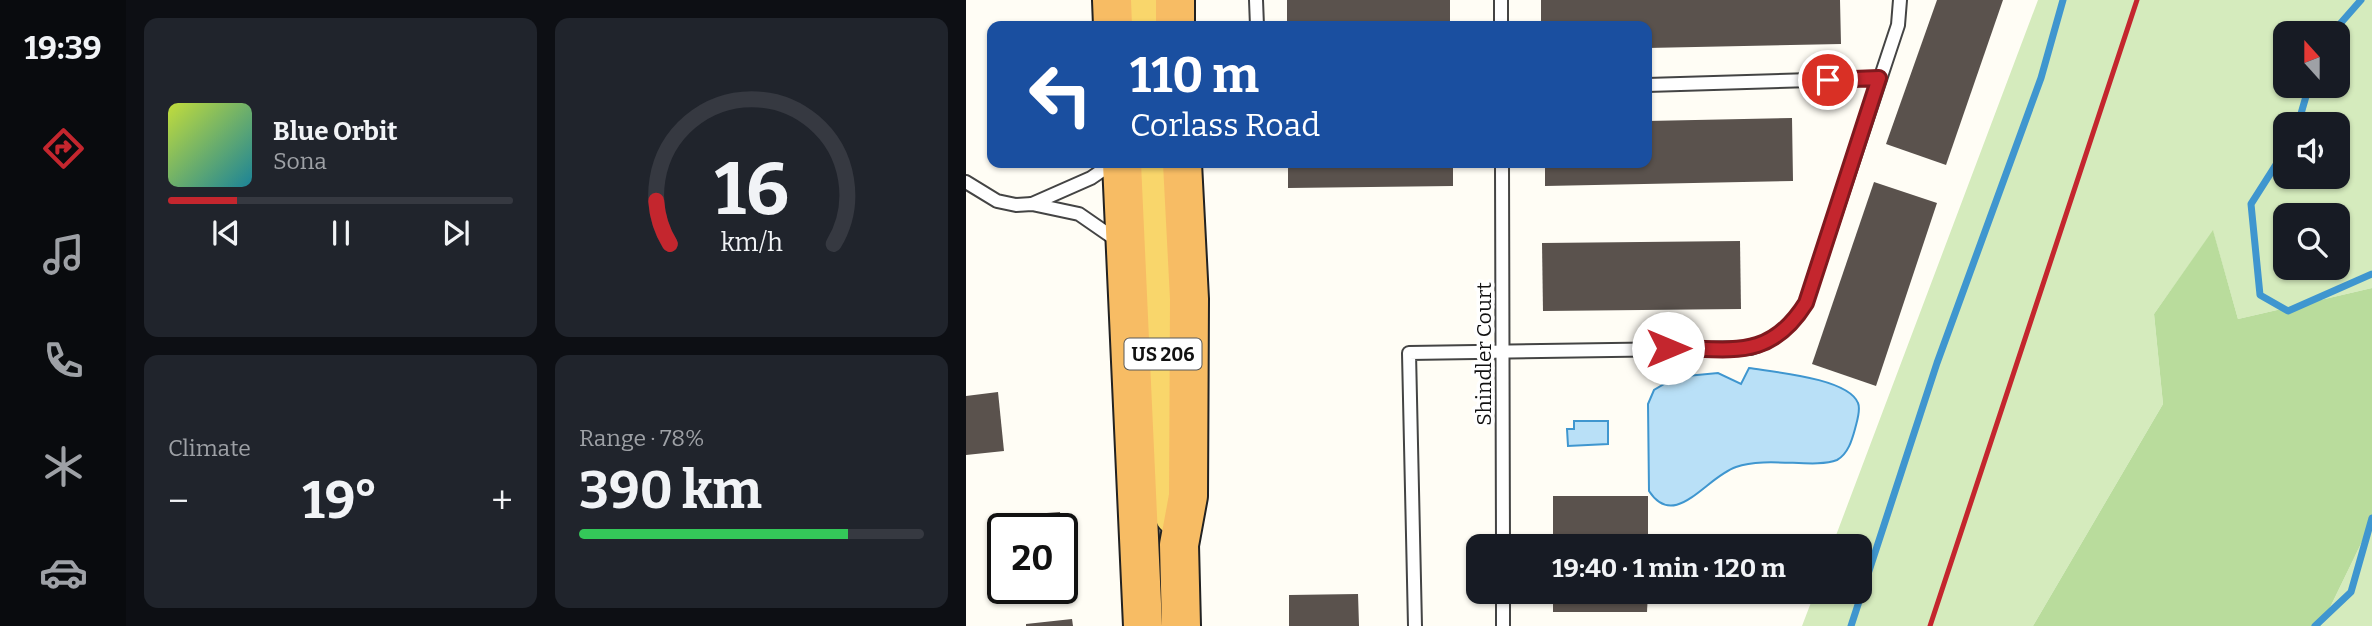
<!DOCTYPE html>
<html lang="en">
<head>
<meta charset="utf-8">
<style>
	:root { --surface:#171b24; --page:#20242c; --text:#f1f3f6; --muted:#9ea1a6; --line:#363941; --accent:#c4262e }
	body { margin:0; font-family:Bitter,serif; background:var(--page); color:var(--text); height:100vh; display:flex; flex-direction:column; font-size:26px; white-space:nowrap }
	* { box-sizing:border-box; margin:0 }
	p { font-size:23px; color:var(--muted) }
	.icon { flex:none; width:38px; height:38px; fill:none; stroke:currentColor; stroke-width:2; stroke-linecap:round; stroke-linejoin:round }
	.map { position:relative; flex:1; overflow:hidden }
	.details { display:flex; flex-direction:column; gap:18px; padding:18px; background:#0d0f14; width:840px }
	.details>* { flex:none }
	.guide { position:absolute; left:21px; top:21px; width:665px; height:147px; border-radius:14px; box-shadow:0 2px 5px #0004; background:#1a4fa0; color:#fff; overflow:hidden }
	.needle { width:46px; rotate:339deg }
	.controls { position:absolute; left:1307px; top:21px; display:grid; gap:14px }
	.controls a { display:grid; place-items:center; width:77px; height:77px; border-radius:14px; background:var(--surface); box-shadow:0 2px 5px #0004; font-size:35px }
	.speed { position:absolute; left:21px; top:513px; display:flex; gap:14px; font-size:35px; font-weight:700; text-align:center }
	.speed>* { display:grid; place-content:center; width:91px; height:91px; border-radius:50%; background:var(--surface); box-shadow:0 2px 5px #0004; line-height:1 }
	.speed .limit { border:4px solid #111; border-radius:10px; background:#fff; color:#111 }
	.pin { position:absolute; display:grid; place-items:center; width:60px; height:60px; color:#fff; margin:-30px; border:4px solid #fff; border-radius:50%; box-shadow:0 2px 7px #0007 }
	.me { position:absolute; width:77px; margin:-38px; rotate:90deg; stroke-linejoin:round; filter:drop-shadow(0 0 5px #0008) }
	.turn { display:flex; align-items:center; gap:24px; height:147px; padding:0 28px; font-size:32px }
	.turn .icon { width:91px; height:91px; stroke-width:2.5 }
	.turn b { display:block; font-size:49px; line-height:60px }
	.big { font-size:52px; font-weight:700; line-height:1.1 }
	.details .card { flex:1; display:flex; flex-direction:column; justify-content:center; gap:10px; min-width:0; padding:0 24px; border-radius:14px; background:var(--page) }
	.details .dial { align-items:center; gap:0 }
	.dial svg { height:182px; overflow:visible; fill:none; stroke:var(--line); stroke-width:7; stroke-linecap:round; text-anchor:middle }
	.dial text { fill:var(--text); stroke:none }
	.song { display:flex; align-items:center; gap:21px }
	.cover { width:84px; height:84px; border-radius:10px; background:linear-gradient(135deg,hsl(70 70% 55%),hsl(190 70% 35%)) }
	.played { height:7px; border-radius:4px; background:linear-gradient(90deg,var(--accent) 20%,var(--line) 20%) }
	.keys { display:flex; justify-content:space-around; direction:ltr }
	.heat { display:flex; justify-content:space-between; align-items:center; font-size:38px; direction:ltr }
	.charge { height:10px; border-radius:5px; background:linear-gradient(90deg,#34c759 78%,var(--line) 0) }
	.details .tiles { flex:1; display:grid; gap:18px; grid-template-columns:repeat(2,1fr) }
	.trip { position:absolute; left:500px; top:534px; width:406px; height:70px; border-radius:14px; background:var(--surface); box-shadow:0 2px 5px #0004; font-weight:700; line-height:70px; text-align:center }
	main { display:flex; flex:1; min-height:0 }
	.tabs { display:flex; flex-direction:column; width:126px; justify-content:space-around; align-items:center; background:#090b0e; color:var(--muted) }
	.tabs .icon { width:49px; height:49px }
	.tabs .current { color:var(--accent) }
	.tabs b { font-size:32px; color:var(--text) }
	.map>svg:first-child { display:block }
</style>
</head>
<body>
<main>
<nav class="tabs">
<b>19:39</b>
<svg class="icon current" aria-label="directions" viewBox="0 0 24 24"><path d="M12 3l9 9-9 9-9-9zM9 14v-3h6M13 9l2 2-2 2"/></svg>
<svg class="icon" aria-label="music" viewBox="0 0 24 24"><path d="M9 18V5l10-2v13"/><circle cx="6" cy="18" r="3"/><circle cx="16" cy="16" r="3"/></svg>
<svg class="icon" aria-label="phone" viewBox="0 0 24 24"><path d="M5 4h4l2 5-3 2q2 4 5 5l2-3 5 2v4C11 20 4 13 5 4z"/></svg>
<svg class="icon" aria-label="climate" viewBox="0 0 24 24"><path d="M12 3v18M4 7l16 10M4 17L20 7"/></svg>
<svg class="icon" aria-label="car" viewBox="0 0 24 24"><path d="M5 17H2v-5l4-1 3-4h7l3 4 3 1v5h-3M9 17h6M6 11h13"/><circle cx="7" cy="17" r="2"/><circle cx="17" cy="17" r="2"/></svg>
</nav>
<section class="details">
<div class="tiles">
<div class="card">
<div class="song"><i class="cover"></i><div><b>Blue Orbit</b><p>Sona</p></div></div>
<div class="played"></div>
<div class="keys"><svg class="icon" aria-label="previous" viewBox="0 0 24 24"><path d="M18 5L8 12l10 7zM5 5v14"/></svg><svg class="icon" aria-label="pause" viewBox="0 0 24 24"><path d="M8 5v14M16 5v14"/></svg><svg class="icon" aria-label="next" viewBox="0 0 24 24"><path d="M6 5l10 7-10 7zM19 5v14"/></svg></div>
</div>
<div class="card dial"><svg viewBox="0 0 100 80">
<path d="M14 69A42 42 0 1 1 86 69"/>
<path d="M14 69A42 42 0 0 1 8 50" stroke="#c4262e"/>
<text x="50" y="56" font-size="32" font-weight="700">16</text>
<text x="50" y="72" font-size="11">km/h</text>
</svg></div>
<div class="card"><p>Climate</p>
<div class="heat"><a>−</a><b class="big">19°</b><a>+</a></div>
</div>
<div class="card"><p>Range · 78%</p><b class="big">390 km</b><div class="charge"></div></div>
</div>
</section>
<div class="map">
<svg width="1406" height="626" viewBox="0 0 1406 626">
	<rect width="100%" height="100%" fill="#fffdf5"/>
	<!-- green -->
	<g fill="#d5ebbd" fill-rule="evenodd">
		<path d="M1072,0H1406V288L1272,319L1247,231L1188,314L1197,404L1067,626H836L849,592H894V546H866ZM1320,33H1372V86H1320ZM1320,124H1372V177H1320ZM1320,215H1372V268H1320Z"/>
		<polygon points="1406,521 1406,626 1355,626"/>
	</g>
	<!-- forest -->
	<polygon fill="#b9dc9c" points="1247,230 1272,319 1406,288 1406,521 1355,626 1067,626 1197,404 1188,314"/>
	<!-- water -->
	<g fill="#b9e0f7" stroke="#3f96cf" stroke-width="2">
		<path d="M783,368C807,372 882,378 892,403C895,410 891,421 889,429C886,440 882,454 871,460C849,469 801,456 770,467C740,477 709,531 683,491L682,404L688,390L710,377L752,373L775,384Z"/>
		<polygon points="608,421 642,421 642,444 602,446 601,429 608,429"/>
	</g>
	<g fill="none" stroke-linecap="round" stroke-linejoin="round">
		<!-- stream -->
		<g stroke="#3f96cf" stroke-width="7">
			<polyline points="1366,33 1395,0"/>
			<polyline points="1332,124 1343,86"/>
			<polyline points="1320,149 1285,204 1294,295 1322,311 1406,274"/>
			<polyline points="885,626 971,363 1075,78 1097,0"/>
			<polyline points="1349,626 1385,592 1406,518"/>
		</g>
	</g>
	<!-- building -->
	<g fill="#5a524d">
		<rect x="321" y="0" width="163" height="26"/>
		<polygon points="575,0 874,0 875,44 681,48 681,26 575,26"/>
		<polygon points="971,0 1037,0 980,165 920,144"/>
		<polygon points="826,118 827,181 579,186 579,163 681,163 681,121"/>
		<polygon points="322,163 487,163 487,186 322,188"/>
		<polygon points="908,182 971,203 910,386 846,364"/>
		<polygon points="774,241 775,309 577,311 576,243"/>
		<polygon points="32,392 38,451 0,455 0,396"/>
		<rect x="587" y="496" width="95" height="50"/>
		<polygon points="94,512 95,528 55,528 54,515"/>
		<polygon points="587,592 682,592 681,612 587,612"/>
		<polygon points="392,594 393,626 323,626 323,595"/>
		<polygon points="106,619 107,626 60,626 60,624"/>
	</g>
	<g fill="none" stroke-linecap="round" stroke-linejoin="round">
		<!-- service casing -->
		<g stroke="#444" stroke-width="16">
			<g id="service">
				<polyline points="290,0 291,26"/>
				<polyline points="535,0 535,26"/>
				<polyline points="681,85 913,78"/>
				<polyline points="536,163 537,546"/>
				<polyline points="0,182 31,201 50,205 66,204 113,214 152,241"/>
				<polyline points="66,204 125,178 147,163"/>
				<path d="M449,626L443,353L785,348C812,339 825,326 840,303L932,25L934,0"/>
				<polyline points="537,626 537,592"/>
			</g>
		</g>
		<!-- primary casing -->
		<g stroke="#222" stroke-width="40">
			<g id="primary">
				<polyline points="181,0 182,26"/>
				<polyline points="188,163 204,490 208,516"/>
			</g>
		</g>
		<!-- trunk casing -->
		<g stroke="#222" stroke-width="42">
			<g id="trunk">
				<polyline points="146,0 147,26"/>
				<polyline points="209,0 209,26"/>
				<polyline points="156,163 177,626"/>
				<polyline points="215,626 213,545 222,496 223,299 216,163"/>
			</g>
		</g>
		<!-- service -->
		<use href="#service" stroke="#fff" stroke-width="12"/>
		<!-- primary -->
		<use href="#primary" stroke="#f9d66b" stroke-width="37"/>
		<!-- trunk -->
		<use href="#trunk" stroke="#f7bc64" stroke-width="38"/>
		<!-- rail -->
		<polyline stroke="#c4262e" stroke-width="5" points="964,626 1171,0"/>
	</g>
	<g fill="none" stroke-linecap="round" stroke-linejoin="round">
		<!-- route casing -->
		<g stroke="#7f191e" stroke-width="18">
			<path id="route" d="M702,348C764,348 803,362 840,303L913,78L862,80"/>
		</g>
		<!-- route -->
		<use href="#route" stroke="#c4262e" stroke-width="12"/>
	</g>
	<g text-anchor="middle" dominant-baseline="central" stroke-width="7" stroke-linejoin="round" paint-order="stroke">
		<!-- shield labels -->
		<rect fill="#fff" stroke="#585858" stroke-width="2" x="158.5" y="338.5" width="77" height="31" rx="5"/>
		<g font-size="19" font-weight="bold" fill="#111">
			<text x="197" y="354">US 206</text>
		</g>
		<!-- street labels -->
		<g font-size="21" fill="#111" stroke="#fff">
			<text transform="translate(518 354) rotate(-90)">Shindler Court</text>
		</g>
	</g>
</svg>
<div class="controls">
<a><svg class="needle" viewBox="-14 -14 28 28"><path d="M0-13l5 13h-10z" fill="#e53935"/><path d="M0 13l5-13h-10z" fill="#9ea1a6"/></svg></a>
<a><svg class="icon" aria-label="sound" viewBox="0 0 24 24"><path d="M4 9h4l5-4v14l-5-4H4zM17 9q2 3 0 6"/></svg></a>
<a><svg class="icon" aria-label="search" viewBox="0 0 24 24"><circle cx="10" cy="10" r="6"/><path d="M15 15l6 6"/></svg></a>
</div>
<div class="speed"><div class="limit">20</div></div>
<div class="pin" style="left:862px;top:80px;background:#d93025"><svg class="icon" aria-label="arrive" viewBox="0 0 24 24"><path d="M6 21V4h12l-3 4 3 4H6"/></svg></div>
<svg class="me" style="left:702px;top:348px" viewBox="-20 -20 40 40"><circle r="19" fill="#fff"/><path d="M0-13L10 11 0 6-10 11z" fill="#c4262e"/></svg>
<div class="trip">19:40 · 1 min · 120 m</div>
<div class="guide">
<div class="turn"><svg class="icon" aria-label="left" viewBox="0 0 24 24"><path d="M17 20v-9H6M10 6l-5 5 5 5"/></svg><div><b>110 m</b>Corlass Road</div></div>
</div>
</div>
</main>
</body>
</html>
